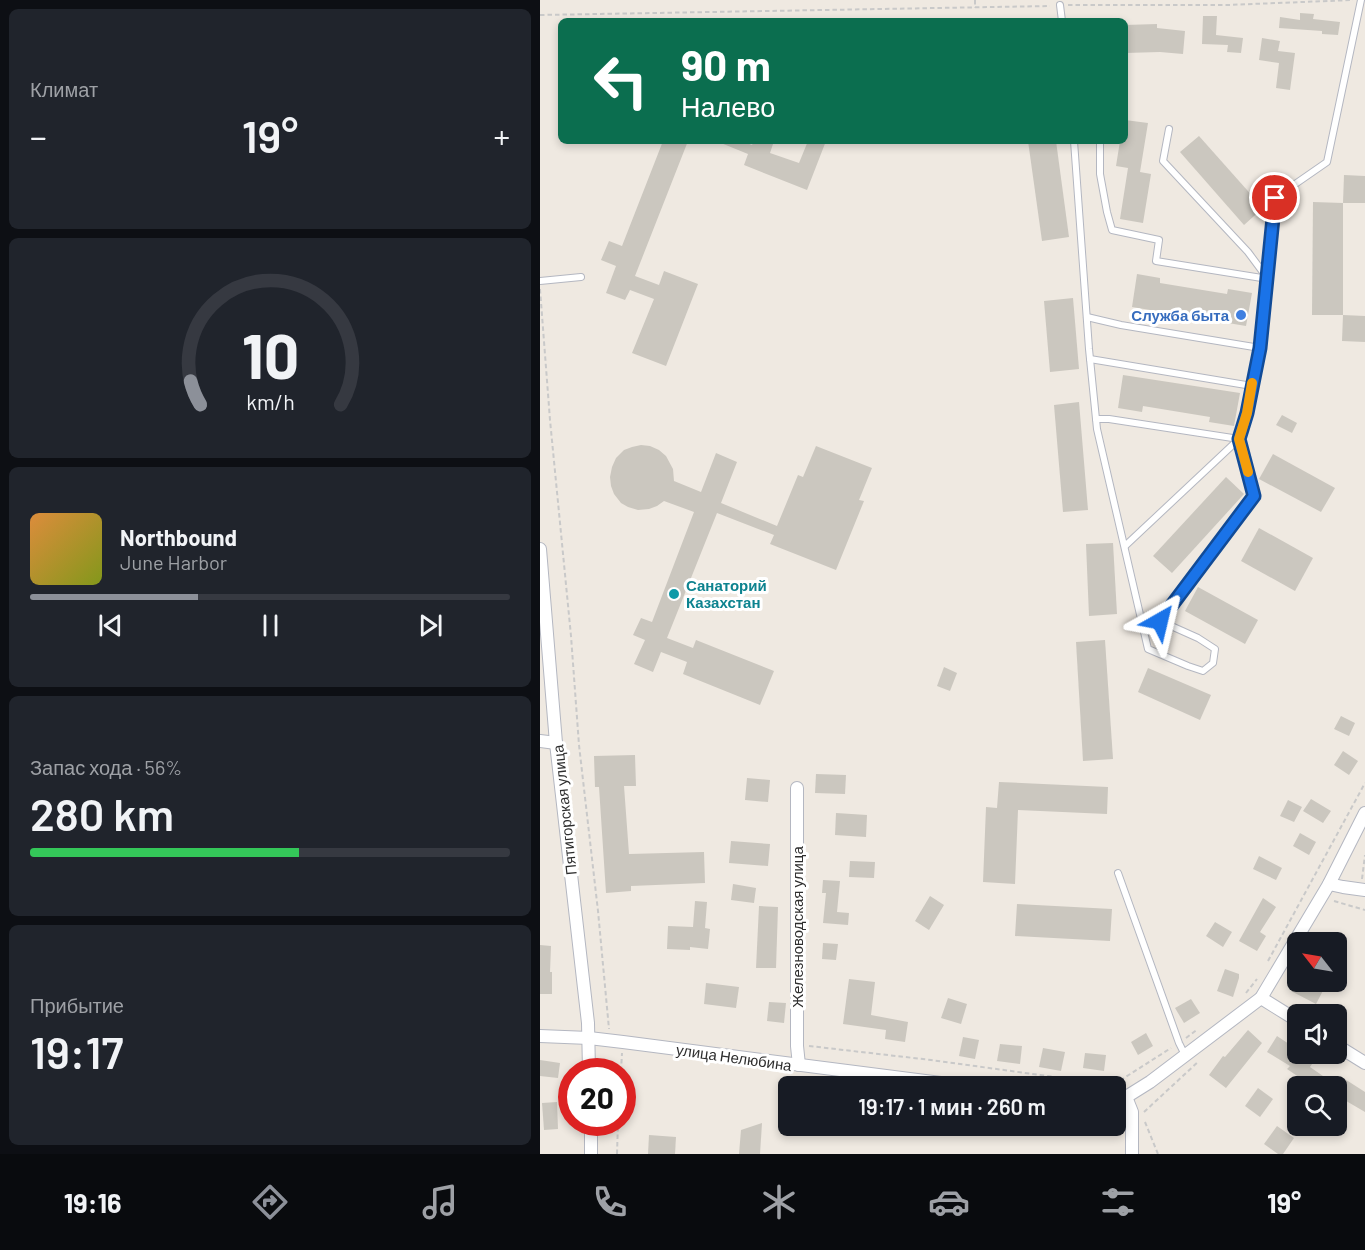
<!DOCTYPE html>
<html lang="ru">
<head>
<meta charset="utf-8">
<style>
	:root { --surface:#171b24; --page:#20242c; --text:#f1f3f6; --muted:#9ea1a6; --line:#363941; --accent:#8c9099 }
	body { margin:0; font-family:Barlow,sans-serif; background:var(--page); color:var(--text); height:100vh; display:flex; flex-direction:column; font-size:22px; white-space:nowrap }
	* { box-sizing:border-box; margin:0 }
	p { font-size:20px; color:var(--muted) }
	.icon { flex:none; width:33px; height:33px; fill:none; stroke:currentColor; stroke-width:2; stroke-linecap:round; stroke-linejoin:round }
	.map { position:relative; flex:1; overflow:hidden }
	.panel { display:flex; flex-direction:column; gap:9px; padding:9px; background:#0d0f14; width:540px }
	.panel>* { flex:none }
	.top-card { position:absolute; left:18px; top:18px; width:570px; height:126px; border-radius:9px; box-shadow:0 3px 9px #0003; background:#0b6e4f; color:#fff; overflow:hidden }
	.needle { width:39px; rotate:301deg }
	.tools { position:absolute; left:747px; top:932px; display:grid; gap:12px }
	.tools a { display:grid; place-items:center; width:60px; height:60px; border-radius:9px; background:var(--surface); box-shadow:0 3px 9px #0003; font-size:30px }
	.speed { position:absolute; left:18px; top:1058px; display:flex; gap:12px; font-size:30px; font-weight:700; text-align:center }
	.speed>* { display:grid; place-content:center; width:78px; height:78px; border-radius:50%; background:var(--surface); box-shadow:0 3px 9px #0003; line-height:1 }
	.speed .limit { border:9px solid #d22; background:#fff; color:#111 }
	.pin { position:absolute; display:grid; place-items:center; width:51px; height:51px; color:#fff; margin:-26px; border:3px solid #fff; border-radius:50%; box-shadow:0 2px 6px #0007 }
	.me { position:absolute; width:66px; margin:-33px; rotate:37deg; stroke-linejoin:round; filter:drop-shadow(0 0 4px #0008) }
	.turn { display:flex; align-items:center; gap:21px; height:126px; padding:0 24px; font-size:27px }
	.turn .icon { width:78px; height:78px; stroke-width:2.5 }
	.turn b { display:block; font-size:42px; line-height:51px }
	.big { font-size:45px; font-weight:600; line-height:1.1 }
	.panel .tile { flex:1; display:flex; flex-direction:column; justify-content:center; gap:9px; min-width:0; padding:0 21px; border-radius:9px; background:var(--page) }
	.panel .dial { align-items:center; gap:0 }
	.dial svg { height:156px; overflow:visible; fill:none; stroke:var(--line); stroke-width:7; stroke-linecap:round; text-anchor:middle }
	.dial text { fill:var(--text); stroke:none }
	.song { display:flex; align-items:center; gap:18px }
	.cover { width:72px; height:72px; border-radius:9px; background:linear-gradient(135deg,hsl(30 70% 55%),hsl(70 70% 35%)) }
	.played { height:6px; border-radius:3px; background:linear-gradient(90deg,var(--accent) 35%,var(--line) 35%) }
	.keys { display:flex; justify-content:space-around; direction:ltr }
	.heat { display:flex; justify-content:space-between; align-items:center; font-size:33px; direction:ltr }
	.charge { height:9px; border-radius:4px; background:linear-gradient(90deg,#34c759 56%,var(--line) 0) }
	.trip { position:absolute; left:238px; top:1076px; width:348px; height:60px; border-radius:9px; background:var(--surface); box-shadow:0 3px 9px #0003; font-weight:600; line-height:60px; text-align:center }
	.tabs { display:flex; height:96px; justify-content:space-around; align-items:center; background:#090b0e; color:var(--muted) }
	.tabs .icon { width:42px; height:42px }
	.tabs .current { color:var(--accent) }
	.tabs b { font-size:27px; color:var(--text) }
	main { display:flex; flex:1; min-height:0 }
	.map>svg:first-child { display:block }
</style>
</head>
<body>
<main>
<section class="panel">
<div class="tile"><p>Климат</p>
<div class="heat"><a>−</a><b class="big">19°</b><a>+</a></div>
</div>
<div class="tile dial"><svg viewBox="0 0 100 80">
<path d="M14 69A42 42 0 1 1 86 69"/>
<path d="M14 69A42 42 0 0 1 9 57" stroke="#8c9099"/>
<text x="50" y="56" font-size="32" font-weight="700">10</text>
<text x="50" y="72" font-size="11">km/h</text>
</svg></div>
<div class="tile">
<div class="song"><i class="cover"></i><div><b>Northbound</b><p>June Harbor</p></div></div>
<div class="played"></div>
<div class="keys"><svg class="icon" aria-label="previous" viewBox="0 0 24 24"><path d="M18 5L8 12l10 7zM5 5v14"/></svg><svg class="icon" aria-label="pause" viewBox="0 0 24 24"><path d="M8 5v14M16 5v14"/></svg><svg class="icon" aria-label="next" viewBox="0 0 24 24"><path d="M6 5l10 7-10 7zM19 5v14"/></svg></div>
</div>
<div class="tile"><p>Запас хода · 56%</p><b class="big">280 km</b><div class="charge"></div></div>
<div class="tile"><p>Прибытие</p><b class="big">19:17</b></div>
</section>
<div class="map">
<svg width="825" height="1154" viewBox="0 0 825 1154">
	<rect width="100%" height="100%" fill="#efe9e1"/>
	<!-- building -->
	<g fill="#cbc7bf">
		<polygon points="760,13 774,14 773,19 800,22 798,35 782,34 782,31 739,28 740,17 760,20"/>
		<polygon points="663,16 677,16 676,35 703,38 701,53 687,52 688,45 662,44"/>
		<polygon points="617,24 617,28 645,31 643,54 620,52 585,53 585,25"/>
		<polygon points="722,38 740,41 738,51 755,53 750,90 736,88 739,63 719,60"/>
		<polygon points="585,120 608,123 600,172 611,174 603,223 580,219 588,168 576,166 580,141 585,141"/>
		<polygon points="659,136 723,208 704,225 640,152"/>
		<polygon points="123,141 148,141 95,276 119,285 124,271 158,284 126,366 92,353 114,299 90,290 85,300 66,293 76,266 61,260 69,241 82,246"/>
		<polygon points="176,141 201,141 212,145 214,141 234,141 230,153 259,163 268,141 286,141 267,190 204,165 208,154"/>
		<polygon points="488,141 516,141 529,237 502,241"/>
		<polygon points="804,175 825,176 825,203 803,203"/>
		<polygon points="773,202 803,203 803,315 772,315"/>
		<polygon points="597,274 620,278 620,283 687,294 688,289 712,293 706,326 592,307"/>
		<polygon points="533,298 539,369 510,372 504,301"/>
		<polygon points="803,315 825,316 825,342 802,341"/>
		<polygon points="583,375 700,393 694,426 669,422 670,417 603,406 602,412 578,408"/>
		<polygon points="539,402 548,510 523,512 514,405"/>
		<polygon points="742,415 757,423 752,433 736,425"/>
		<polygon points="101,445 110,446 119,450 126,456 133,469 134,481 161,492 176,453 197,462 181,503 237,526 258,475 263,477 276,446 332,468 319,500 324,501 296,570 230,544 234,535 177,513 127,638 153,648 156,640 234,671 220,705 143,674 147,662 121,652 113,672 94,664 105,640 93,635 101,618 112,622 154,512 124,501 117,506 109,509 98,510 88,507 81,503 74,494 71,486 70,477 72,467 76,458 84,450 92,447"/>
		<polygon points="733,454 795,488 781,512 719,479"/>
		<polygon points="686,477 704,494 632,573 613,556"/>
		<polygon points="719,528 773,558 755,591 701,561"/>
		<polygon points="573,543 577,614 549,616 546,544"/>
		<polygon points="658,587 718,620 705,644 645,611"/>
		<polygon points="565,640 573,759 543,761 536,642"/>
		<polygon points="404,667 417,673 410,691 397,686"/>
		<polygon points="608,668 671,695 660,720 598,692"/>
		<polygon points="801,716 815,723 809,736 794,729"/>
		<polygon points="803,751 818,761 809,775 794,765"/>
		<polygon points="95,755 96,786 84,786 89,854 164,852 165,883 91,886 91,891 66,893 59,787 55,787 54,756"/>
		<polygon points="276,774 306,775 305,794 275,793"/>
		<polygon points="207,778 230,780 228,802 205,800"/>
		<polygon points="459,782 568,787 567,814 478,810 475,884 443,882 446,807 457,808"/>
		<polygon points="771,799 791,811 783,823 763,811"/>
		<polygon points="748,800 762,807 754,822 740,816"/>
		<polygon points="296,813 327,815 326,837 295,835"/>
		<polygon points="760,833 776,842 769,855 753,846"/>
		<polygon points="191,841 230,844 228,866 189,863"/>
		<polygon points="719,856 742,868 736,880 713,869"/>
		<polygon points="310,861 335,862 334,878 309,877"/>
		<polygon points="283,880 300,881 297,912 309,913 308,925 283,923 286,893 282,893"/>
		<polygon points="193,884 216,888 214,903 191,900"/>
		<polygon points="390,896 404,905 389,930 375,921"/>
		<polygon points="723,898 736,907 720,932 726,936 717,951 699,941"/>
		<polygon points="155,901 167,902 165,928 170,929 168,949 150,947 150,950 127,949 128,926 153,927"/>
		<polygon points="477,904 572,909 570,941 475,936"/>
		<polygon points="219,906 238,907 236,968 216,968"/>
		<polygon points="675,922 692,932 683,947 666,936"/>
		<polygon points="283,943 298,944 296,960 282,959"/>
		<polygon points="0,945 11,946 10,972 12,972 12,994 0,994"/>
		<polygon points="685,969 699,974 699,978 693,997 677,991"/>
		<polygon points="309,979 335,982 331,1015 368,1022 365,1042 345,1039 346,1030 303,1024"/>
		<polygon points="757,981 788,981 776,1004 751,991"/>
		<polygon points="166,983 199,987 196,1008 164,1004"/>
		<polygon points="408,998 427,1004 421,1024 401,1018"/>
		<polygon points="651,999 660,1013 644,1023 635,1008"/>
		<polygon points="229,1002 246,1003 244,1023 227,1021"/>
		<polygon points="708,1030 722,1043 686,1088 669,1075 683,1056 685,1057"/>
		<polygon points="606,1033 613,1046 598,1055 591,1042"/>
		<polygon points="737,1036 752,1046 748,1053 763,1053 774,1061 770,1067 796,1085 796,1083 800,1076 825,1092 825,1112 796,1095 796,1086 772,1086 747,1069 750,1066 727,1052"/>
		<polygon points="423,1037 439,1040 435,1059 419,1056"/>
		<polygon points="460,1044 482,1046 480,1064 457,1061"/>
		<polygon points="503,1048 525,1052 521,1071 499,1067"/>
		<polygon points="545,1053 566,1055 564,1071 543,1068"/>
		<polygon points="0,1060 20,1063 18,1078 0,1076"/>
		<polygon points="718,1088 733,1099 720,1117 705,1106"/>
		<polygon points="17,1102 18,1129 4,1130 2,1103"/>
		<polygon points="222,1123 220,1154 199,1154 201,1130"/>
		<polygon points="737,1126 754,1138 743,1154 738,1154 724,1144"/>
		<polygon points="109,1135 136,1137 135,1154 108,1154"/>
	</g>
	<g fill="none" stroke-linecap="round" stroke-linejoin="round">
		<!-- lane casing -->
		<g stroke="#b4b7c1" stroke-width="8">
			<g id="lane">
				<polyline points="520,5 522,21"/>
				<polyline points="629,129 623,161 708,252 728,279 735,198 787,162 821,0"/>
				<polyline points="534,141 549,349 557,429 608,649 648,666 663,671 673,663 675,649 658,638 620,621 604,630"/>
				<polyline points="0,281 41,277"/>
				<polyline points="547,317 581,325 720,348 728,279 616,261 619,240 572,230 567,212 560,174 560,141"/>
				<polyline points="550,359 712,386 720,348"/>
				<polyline points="556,419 569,419 699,439 707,413 712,386"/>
				<polyline points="585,546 699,439 714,496 620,621"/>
				<polyline points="578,873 639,1043 645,1055"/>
			</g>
		</g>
		<!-- street casing -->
		<g stroke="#b4b7c1" stroke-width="14">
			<g id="street">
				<polyline points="0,549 16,743 48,1023 49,1071"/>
				<polyline points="0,741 16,743"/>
				<polyline points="257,788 257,1046 259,1065"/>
				<polyline points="789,884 803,887 825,890"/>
				<polyline points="721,998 758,1021"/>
				<polyline points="0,1036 49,1038 83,1042 424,1086"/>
				<polyline points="796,1045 825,1063"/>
				<polyline points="586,1097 592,1112 592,1154"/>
				<polyline points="576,1099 586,1097 610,1082 721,998 789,884 825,813"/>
				<polyline points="51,1122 51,1154"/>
			</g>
		</g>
		<!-- path -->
		<g stroke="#c9c9c9" stroke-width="2" stroke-dasharray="4.5 3" stroke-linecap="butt">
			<polyline points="435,0 435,8"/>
			<polyline points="528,5 687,5 813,0"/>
			<polyline points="0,15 510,6"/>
			<polyline points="0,289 10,420 31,636 39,745 58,911 69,1029"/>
			<polyline points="822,879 825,855"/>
			<polyline points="794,901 825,910"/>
			<polyline points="728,961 825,783"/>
			<polyline points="706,993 717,979"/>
			<polyline points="646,1038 658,1029"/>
			<polyline points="269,1046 391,1060 573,1085 631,1048"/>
			<polyline points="81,1071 82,1053"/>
			<polyline points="604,1112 659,1061"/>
			<polyline points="605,1122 618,1154"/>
			<polyline points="77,1154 78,1122"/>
		</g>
		<!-- lane -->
		<use href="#lane" stroke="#fff" stroke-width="6"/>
		<!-- street -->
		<use href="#street" stroke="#fff" stroke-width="12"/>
	</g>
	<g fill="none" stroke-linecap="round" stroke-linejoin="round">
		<!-- route casing -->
		<g stroke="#114b97" stroke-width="15">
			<polyline id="route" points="620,621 714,496 699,439 707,413 720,348 735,198"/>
		</g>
		<!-- route -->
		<use href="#route" stroke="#1a73e8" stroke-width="10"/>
		<!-- slow -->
		<polyline stroke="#f59e0b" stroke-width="10" points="708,472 699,439 707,413 712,383"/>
	</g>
	<!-- markers -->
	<circle fill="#3f7fe0" stroke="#fff" stroke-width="2" cx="701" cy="315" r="6"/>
	<circle fill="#0f9aa8" stroke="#fff" stroke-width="2" cx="134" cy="594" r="6"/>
	<g text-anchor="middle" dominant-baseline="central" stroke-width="6" stroke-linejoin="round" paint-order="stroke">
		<!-- shop labels -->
		<g font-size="15" font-weight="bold" fill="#366cbe" stroke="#fff" text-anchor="end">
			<text x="689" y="315">Служба быта</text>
		</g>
		<!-- culture labels -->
		<g font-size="15" font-weight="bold" fill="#0d838f" stroke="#fff" text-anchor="start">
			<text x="146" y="585">Санаторий<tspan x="146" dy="17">Казахстан</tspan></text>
		</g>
		<!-- street labels -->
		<g font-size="15" fill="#2e2e2e" stroke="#fff">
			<text transform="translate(24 810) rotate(-96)">Пятигорская улица</text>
			<text transform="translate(257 927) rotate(-90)">Железноводская улица</text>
			<text transform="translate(194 1057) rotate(8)">улица Нелюбина</text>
		</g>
	</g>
</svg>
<div class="tools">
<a><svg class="needle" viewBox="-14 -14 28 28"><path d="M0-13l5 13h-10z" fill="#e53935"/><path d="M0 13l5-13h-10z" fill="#9ea1a6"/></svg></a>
<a><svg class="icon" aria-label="sound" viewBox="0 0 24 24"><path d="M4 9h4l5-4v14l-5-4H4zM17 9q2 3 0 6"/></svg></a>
<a><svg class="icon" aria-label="search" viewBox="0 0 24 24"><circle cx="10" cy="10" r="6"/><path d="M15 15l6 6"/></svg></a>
</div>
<div class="speed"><div class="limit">20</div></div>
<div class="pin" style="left:735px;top:198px;background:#d93025"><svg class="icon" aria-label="arrive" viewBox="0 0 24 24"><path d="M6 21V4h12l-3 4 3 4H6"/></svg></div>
<svg class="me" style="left:620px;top:621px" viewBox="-20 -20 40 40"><path d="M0-17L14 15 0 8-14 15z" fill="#1a73e8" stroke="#fff" stroke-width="4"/></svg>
<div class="trip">19:17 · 1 мин · 260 m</div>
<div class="top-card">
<div class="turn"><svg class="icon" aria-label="left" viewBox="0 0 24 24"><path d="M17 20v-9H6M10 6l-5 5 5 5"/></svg><div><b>90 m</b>Налево</div></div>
</div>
</div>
</main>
<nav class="tabs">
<b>19:16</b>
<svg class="icon current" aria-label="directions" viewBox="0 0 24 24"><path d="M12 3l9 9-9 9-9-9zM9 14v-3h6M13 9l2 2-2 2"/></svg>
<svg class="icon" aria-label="music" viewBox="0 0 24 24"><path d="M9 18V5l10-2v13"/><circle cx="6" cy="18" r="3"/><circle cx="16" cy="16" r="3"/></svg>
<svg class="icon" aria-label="phone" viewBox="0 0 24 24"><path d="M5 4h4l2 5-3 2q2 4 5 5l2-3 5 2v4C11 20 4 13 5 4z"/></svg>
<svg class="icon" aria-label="climate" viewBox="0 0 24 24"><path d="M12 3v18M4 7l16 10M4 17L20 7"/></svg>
<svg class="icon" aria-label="car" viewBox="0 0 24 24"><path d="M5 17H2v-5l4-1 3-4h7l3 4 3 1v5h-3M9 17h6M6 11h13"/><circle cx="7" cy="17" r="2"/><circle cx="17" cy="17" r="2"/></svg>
<svg class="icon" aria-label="filters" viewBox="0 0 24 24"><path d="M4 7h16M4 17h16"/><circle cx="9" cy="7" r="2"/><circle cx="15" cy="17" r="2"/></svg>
<b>19°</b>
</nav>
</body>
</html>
